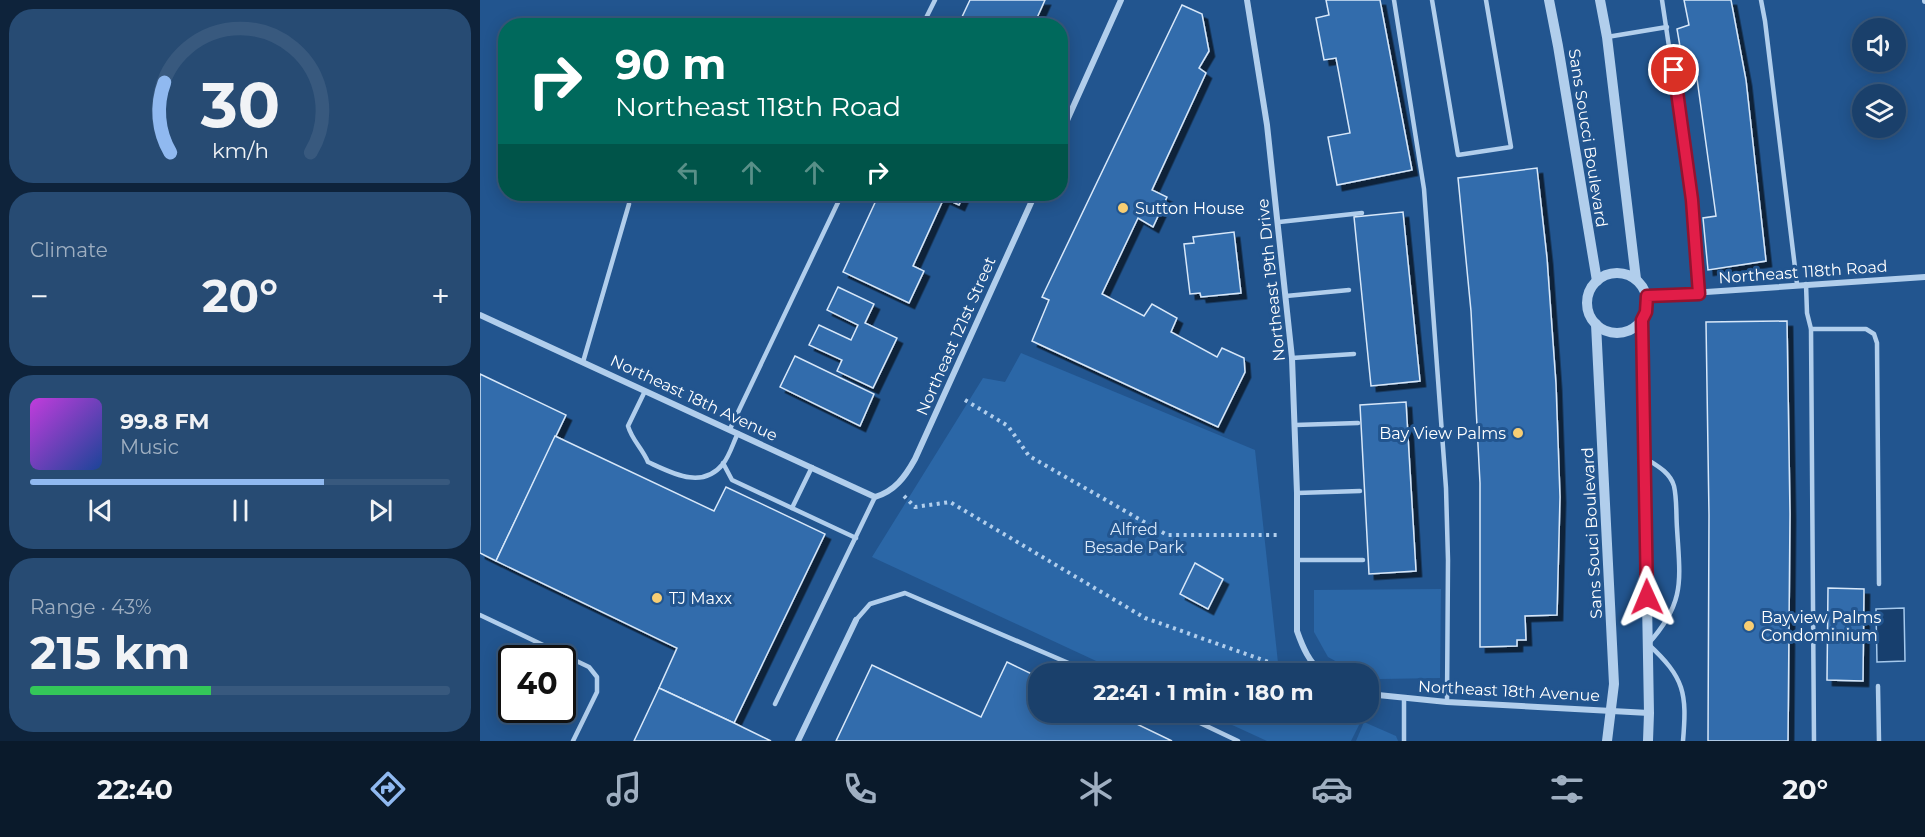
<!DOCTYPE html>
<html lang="en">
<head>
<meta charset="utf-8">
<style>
	:root { --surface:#1a406b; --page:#274b73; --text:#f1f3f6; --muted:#9fafc1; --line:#38597e; --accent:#90b9f0 }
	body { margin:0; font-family:Montserrat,sans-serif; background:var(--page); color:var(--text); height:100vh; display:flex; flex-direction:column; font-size:22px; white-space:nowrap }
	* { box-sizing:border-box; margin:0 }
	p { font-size:20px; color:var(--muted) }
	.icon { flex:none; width:33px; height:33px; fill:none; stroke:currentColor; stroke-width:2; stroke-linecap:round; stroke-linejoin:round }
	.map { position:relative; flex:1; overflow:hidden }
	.sheet { display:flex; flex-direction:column; gap:9px; padding:9px; background:#0e233b; width:480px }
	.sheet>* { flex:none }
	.guide { position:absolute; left:18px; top:18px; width:570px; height:183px; border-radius:24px; box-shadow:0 3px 15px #0003,0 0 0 2px var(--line); background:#00695c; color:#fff; overflow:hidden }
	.fabs { position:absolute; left:1372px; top:18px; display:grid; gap:12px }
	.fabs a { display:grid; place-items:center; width:54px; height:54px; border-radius:50%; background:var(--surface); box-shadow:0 3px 15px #0003,0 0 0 2px var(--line); font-size:30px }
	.speed { position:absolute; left:18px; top:645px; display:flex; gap:12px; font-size:30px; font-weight:700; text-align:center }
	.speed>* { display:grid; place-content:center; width:78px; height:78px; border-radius:50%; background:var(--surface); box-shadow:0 3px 15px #0003,0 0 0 2px var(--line); line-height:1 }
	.speed .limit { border:3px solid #111; border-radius:9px; background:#fff; color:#111 }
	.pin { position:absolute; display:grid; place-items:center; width:51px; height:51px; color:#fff; margin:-26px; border:3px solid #fff; border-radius:50%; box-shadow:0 2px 6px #0007 }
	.me { position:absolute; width:66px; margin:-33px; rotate:359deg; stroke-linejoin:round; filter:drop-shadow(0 0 4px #0008) }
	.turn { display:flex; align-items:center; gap:21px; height:126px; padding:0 18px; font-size:27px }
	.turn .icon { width:78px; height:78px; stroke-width:2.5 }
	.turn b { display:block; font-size:42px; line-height:51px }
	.lanes { display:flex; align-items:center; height:57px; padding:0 18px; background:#0003; justify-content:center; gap:30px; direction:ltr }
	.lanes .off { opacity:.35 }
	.big { font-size:45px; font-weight:700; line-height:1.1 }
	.sheet .widget { flex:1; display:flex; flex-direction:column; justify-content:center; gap:9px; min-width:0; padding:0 21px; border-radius:24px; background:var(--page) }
	.sheet .dial { align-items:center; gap:0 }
	.dial svg { height:156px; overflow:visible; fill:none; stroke:var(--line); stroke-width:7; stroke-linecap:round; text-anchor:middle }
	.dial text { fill:var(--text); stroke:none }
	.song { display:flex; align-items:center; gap:18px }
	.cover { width:72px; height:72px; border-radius:9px; background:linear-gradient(135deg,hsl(290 70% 55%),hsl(220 70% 35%)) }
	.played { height:6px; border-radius:3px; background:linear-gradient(90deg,var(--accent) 70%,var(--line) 70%) }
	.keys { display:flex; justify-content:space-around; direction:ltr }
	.heat { display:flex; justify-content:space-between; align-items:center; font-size:33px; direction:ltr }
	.charge { height:9px; border-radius:4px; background:linear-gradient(90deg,#34c759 43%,var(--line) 0) }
	.trip { position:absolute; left:548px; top:663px; width:351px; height:60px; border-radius:24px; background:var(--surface); box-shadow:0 3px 15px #0003,0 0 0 2px var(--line); font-weight:700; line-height:60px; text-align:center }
	.dock { display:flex; height:96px; justify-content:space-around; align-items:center; background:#0a1a2b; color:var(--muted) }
	.dock .icon { width:42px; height:42px }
	.dock .on { color:var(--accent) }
	.dock b { font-size:27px; color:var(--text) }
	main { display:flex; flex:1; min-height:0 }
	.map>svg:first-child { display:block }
</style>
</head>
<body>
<main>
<section class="sheet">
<div class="widget dial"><svg viewBox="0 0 100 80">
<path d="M14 69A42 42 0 1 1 86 69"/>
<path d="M14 69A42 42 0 0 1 11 33" stroke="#90b9f0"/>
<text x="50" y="56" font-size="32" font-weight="700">30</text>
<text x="50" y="72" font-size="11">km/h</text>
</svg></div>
<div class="widget"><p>Climate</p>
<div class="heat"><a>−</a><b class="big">20°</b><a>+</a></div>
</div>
<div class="widget">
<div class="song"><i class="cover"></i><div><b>99.8 FM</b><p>Music</p></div></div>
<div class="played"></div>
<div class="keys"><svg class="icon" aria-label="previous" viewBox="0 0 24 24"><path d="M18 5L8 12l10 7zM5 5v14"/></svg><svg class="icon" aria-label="pause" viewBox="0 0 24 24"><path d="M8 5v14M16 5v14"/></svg><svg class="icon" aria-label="next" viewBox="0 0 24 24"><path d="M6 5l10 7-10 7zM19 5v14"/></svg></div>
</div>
<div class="widget"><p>Range · 43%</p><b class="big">215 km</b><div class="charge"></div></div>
</section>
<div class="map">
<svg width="1445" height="741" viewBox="0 0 1445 741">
	<defs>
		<filter id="shadow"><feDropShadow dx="5.5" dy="5.5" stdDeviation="0" flood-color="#0009"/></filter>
	</defs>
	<rect width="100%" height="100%" fill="#22558f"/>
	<!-- green -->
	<g fill="#2b67a7">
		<polygon points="541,353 775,450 799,672 802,673 642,673 392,557 503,378 525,382"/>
		<polygon points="961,589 960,678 899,679 872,670 848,657 834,632 834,590"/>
		<polygon points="871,713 882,719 871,741 787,741 726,713"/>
		<polygon points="884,722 916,736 918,741 876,741"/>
	</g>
	<!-- water -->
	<polygon fill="#173f6e" stroke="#a5c9ed" stroke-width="1.5" points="1424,608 1425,661 1397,662 1396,609"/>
	<!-- building -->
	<g fill="#316cac" stroke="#d7e7f9" stroke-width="1.5" filter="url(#shadow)">
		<polygon points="490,0 565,0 556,20 565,24 500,26 482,17"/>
		<polygon points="846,0 900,0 932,170 857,185 848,137 870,133 856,58 844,60 836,18 849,15"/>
		<polygon points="1204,0 1251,0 1266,80 1286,261 1228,270 1223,218 1236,216 1214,57 1202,58 1197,29 1209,25"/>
		<polygon points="702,5 722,14 729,51 719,68 726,73 672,190 687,197 673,227 658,218 622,294 664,316 672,304 697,318 691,332 737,357 742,348 764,358 765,372 738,427 552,341 569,300 562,297"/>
		<polygon points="1057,168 1067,258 1076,384 1080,497 1077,615 1045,616 1046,640 1037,640 1037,646 1000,647 1000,483 991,311 978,178"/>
		<polygon points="399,194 484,194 479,205 464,198 433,266 444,271 429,303 363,272"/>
		<polygon points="923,212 940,381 891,386 874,217"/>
		<polygon points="754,232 761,293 721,297 720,293 710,294 704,244 714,243 713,237"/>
		<polygon points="358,287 394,304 385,323 417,338 393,388 357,371 362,360 329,345 339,325 371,340 378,325 347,310"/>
		<polygon points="1307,321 1310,514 1308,741 1228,741 1229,515 1226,322"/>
		<polygon points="315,356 394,394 380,426 300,387"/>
		<polygon points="0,374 86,415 16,561 0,553"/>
		<polygon points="926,402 936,571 889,574 880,405"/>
		<polygon points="75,436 234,511 246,487 345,534 254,723 179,688 197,648 16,561"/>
		<polygon points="715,563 743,579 728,609 700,594"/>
		<polygon points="1348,588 1384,589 1383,681 1347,680"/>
		<polygon points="527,662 558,677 558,712 632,712 692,741 356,741 392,665 501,717"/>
		<polygon points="179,688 254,723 291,741 154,741"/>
	</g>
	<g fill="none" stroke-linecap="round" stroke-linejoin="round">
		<!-- path -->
		<g stroke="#b1ceec" stroke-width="4" stroke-dasharray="3 4.5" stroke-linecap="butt">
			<polyline points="485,400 528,426 549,456 687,535 797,535"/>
			<polyline points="424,496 435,507 470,502 665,618 797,665"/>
		</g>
		<!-- service -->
		<g stroke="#b1ceec" stroke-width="4.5">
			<polyline points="914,0 944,189 966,488 968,560 967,702"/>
			<polyline points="952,0 978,155 1031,147 1006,0"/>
			<polyline points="1182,0 1212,200 1219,294"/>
			<polyline points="1281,0 1285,21 1317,284"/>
			<polyline points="442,26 455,0"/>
			<polyline points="1127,37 1187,27"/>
			<polyline points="799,222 882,213"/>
			<polyline points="1326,284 1327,313 1331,329 1334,741"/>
			<polyline points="806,296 869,290"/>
			<polyline points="1331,329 1386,329 1394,334 1397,343 1399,584"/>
			<polyline points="812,358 874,354"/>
			<polyline points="103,362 149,204"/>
			<path d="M165,391L148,426C152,440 162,448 168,462C192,473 222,490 243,464C250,455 253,443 258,433"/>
			<polyline points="815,425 878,423"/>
			<polyline points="250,429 362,194"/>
			<path d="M1165,458C1176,465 1190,472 1194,486C1197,499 1196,515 1197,528C1200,580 1206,602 1168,644C1205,678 1207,693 1203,741"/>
			<polyline points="243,463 252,480 376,538"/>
			<polyline points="817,493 880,491"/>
			<polyline points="312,508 332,467"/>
			<polyline points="817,560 883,560"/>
			<polyline points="0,615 109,667 117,677 117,692 93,741"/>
			<polyline points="376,620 390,604 425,593 614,674"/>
			<polyline points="1398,686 1399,741"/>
			<polyline points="295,704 395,497"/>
			<polyline points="697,712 758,741"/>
			<polyline points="924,741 924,699"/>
		</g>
		<!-- minor -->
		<g stroke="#b1ceec" stroke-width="6">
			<path d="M767,0L787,125L812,358L817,493V631C823,648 829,662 843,674"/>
			<polyline points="1445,0 1445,1"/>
			<polyline points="580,136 641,0"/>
			<polyline points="1167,296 1445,277"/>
			<path d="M0,315L395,497C415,491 425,477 435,459L555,194"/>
			<polyline points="888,694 967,702 1169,713"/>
			<polyline points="318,741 376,620"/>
		</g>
		<!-- tertiary -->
		<g stroke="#b1ceec" stroke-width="10">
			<polyline points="1069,0 1078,46 1117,281"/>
			<polyline points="1120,0 1127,37 1156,279"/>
			<circle cx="1137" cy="303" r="30"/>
			<polyline points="1162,320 1169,713 1168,741"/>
			<polyline points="1116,324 1134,684 1127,741"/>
		</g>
	</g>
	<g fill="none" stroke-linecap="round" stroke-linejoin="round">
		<!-- route casing -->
		<g stroke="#92132f" stroke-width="15">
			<polyline id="route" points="1167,597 1162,320 1166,312 1167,296 1219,294 1212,200 1194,70"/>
		</g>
		<!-- route -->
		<use href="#route" stroke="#e11d48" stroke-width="10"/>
	</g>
	<!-- markers -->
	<g fill="#f8ce73" stroke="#22558f" stroke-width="2">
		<circle cx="643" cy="208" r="6"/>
		<circle cx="1038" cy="433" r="6"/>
		<circle cx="177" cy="598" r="6"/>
		<circle cx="1269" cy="626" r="6"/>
	</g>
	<g text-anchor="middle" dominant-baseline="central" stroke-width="6" stroke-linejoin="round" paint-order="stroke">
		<!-- street labels -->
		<g font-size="16" fill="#fff" stroke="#22558f">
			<text transform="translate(1108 138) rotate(81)">Sans Soucci Boulevard</text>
			<text transform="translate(1323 272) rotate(-4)">Northeast 118th Road</text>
			<text transform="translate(791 280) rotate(-96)">Northeast 19th Drive</text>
			<text transform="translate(476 336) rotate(-66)">Northeast 121st Street</text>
			<text transform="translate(214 398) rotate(25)">Northeast 18th Avenue</text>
			<text transform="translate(1112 533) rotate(-93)">Sans Souci Boulevard</text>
			<text transform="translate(1029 691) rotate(3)">Northeast 18th Avenue</text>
		</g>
		<!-- poi labels -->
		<g font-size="16" fill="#fff" stroke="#22558f" text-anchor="start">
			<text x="655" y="208">Sutton House</text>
			<text x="1026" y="433" text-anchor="end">Bay View Palms</text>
			<text x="189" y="598">TJ Maxx</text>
			<text x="1281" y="617">Bayview Palms<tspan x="1281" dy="18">Condominium</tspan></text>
		</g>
		<!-- park labels -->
		<g font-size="16" fill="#d7e7f9" stroke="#22558f">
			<text x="654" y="529">Alfred<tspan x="654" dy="18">Besade Park</tspan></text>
		</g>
	</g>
</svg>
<div class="fabs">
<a><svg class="icon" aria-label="sound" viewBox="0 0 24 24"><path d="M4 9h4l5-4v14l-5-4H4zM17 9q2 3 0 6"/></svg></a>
<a><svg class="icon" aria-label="layers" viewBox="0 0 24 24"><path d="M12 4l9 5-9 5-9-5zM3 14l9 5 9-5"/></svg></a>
</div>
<div class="speed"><div class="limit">40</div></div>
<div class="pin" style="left:1194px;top:70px;background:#d93025"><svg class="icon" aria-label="arrive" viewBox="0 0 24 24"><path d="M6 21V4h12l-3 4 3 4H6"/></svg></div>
<svg class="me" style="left:1167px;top:597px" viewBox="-20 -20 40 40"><path d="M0-17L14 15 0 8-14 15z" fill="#e11d48" stroke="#fff" stroke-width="4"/></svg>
<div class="trip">22:41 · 1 min · 180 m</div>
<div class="guide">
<div class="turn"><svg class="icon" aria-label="right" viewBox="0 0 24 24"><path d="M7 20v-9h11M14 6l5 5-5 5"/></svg><div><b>90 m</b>Northeast 118th Road</div></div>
<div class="lanes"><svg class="icon off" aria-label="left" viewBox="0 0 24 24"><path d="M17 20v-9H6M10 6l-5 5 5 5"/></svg><svg class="icon off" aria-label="ahead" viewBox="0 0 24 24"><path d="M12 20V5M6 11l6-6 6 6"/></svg><svg class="icon off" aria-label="ahead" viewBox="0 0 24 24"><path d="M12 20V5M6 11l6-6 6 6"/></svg><svg class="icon" aria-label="right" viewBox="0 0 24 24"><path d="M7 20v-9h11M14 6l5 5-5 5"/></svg></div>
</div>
</div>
</main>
<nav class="dock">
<b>22:40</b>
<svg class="icon on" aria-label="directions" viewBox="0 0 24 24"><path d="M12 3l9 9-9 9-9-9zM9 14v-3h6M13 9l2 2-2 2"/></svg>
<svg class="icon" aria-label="music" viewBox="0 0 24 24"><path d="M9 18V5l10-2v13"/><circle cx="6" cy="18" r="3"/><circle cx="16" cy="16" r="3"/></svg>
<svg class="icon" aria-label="phone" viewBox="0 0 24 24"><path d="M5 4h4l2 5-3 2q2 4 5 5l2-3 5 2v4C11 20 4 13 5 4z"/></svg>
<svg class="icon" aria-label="climate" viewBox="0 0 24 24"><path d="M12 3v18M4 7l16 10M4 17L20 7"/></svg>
<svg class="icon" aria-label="car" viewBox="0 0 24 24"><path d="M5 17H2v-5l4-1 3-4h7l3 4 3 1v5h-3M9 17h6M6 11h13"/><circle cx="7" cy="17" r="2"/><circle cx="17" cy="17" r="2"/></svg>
<svg class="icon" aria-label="filters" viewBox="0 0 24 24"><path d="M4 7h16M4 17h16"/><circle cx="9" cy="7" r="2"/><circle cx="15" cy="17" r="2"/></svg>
<b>20°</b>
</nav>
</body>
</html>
